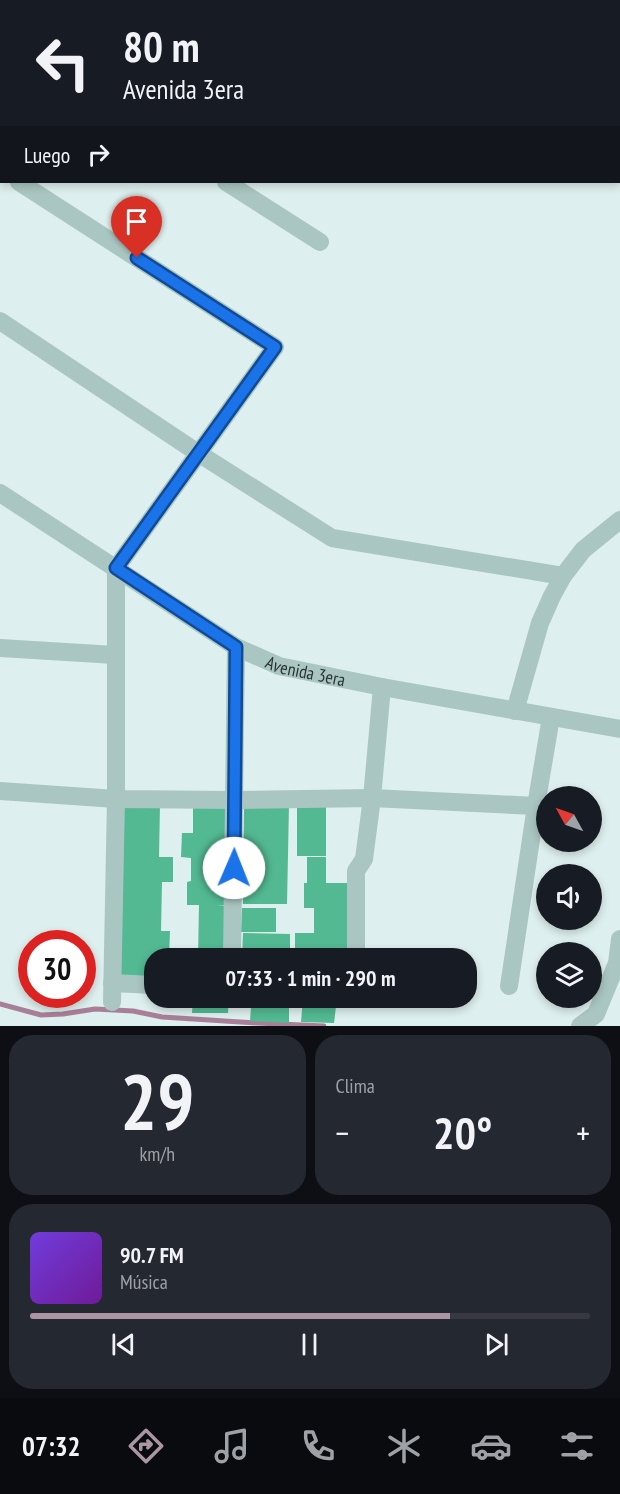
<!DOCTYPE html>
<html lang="es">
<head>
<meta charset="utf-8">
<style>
	:root { --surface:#171b24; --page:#242831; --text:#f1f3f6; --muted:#9ea1a6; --line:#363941; --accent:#a995a3 }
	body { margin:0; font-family:"PT Sans Narrow",sans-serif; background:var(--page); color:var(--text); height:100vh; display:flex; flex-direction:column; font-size:22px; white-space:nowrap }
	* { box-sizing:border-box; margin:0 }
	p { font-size:20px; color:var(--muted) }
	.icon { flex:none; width:33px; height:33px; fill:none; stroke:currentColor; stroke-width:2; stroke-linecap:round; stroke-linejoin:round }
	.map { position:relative; height:1026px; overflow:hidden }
	.panel { display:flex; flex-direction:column; gap:9px; padding:9px; background:#0d0f14; flex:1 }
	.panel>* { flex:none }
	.guide { position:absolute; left:0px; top:0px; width:621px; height:183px; box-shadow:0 3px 9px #0003; background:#171b24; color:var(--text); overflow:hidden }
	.needle { width:39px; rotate:310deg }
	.buttons { position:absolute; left:536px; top:786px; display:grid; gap:12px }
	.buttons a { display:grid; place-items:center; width:66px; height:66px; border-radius:50%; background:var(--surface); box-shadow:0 3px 9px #0003; font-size:30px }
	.speed { position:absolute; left:18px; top:930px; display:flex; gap:12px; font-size:30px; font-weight:700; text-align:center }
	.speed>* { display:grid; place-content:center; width:78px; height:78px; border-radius:50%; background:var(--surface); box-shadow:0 3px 9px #0003; line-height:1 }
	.speed .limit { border:9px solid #d22; background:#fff; color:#111 }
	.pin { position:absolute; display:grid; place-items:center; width:51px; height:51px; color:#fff; margin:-62px -26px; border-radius:50% 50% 50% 0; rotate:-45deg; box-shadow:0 0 6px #0007 }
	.pin .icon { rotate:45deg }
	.me { position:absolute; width:66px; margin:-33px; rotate:1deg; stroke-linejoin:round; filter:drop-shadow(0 0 4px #0008) }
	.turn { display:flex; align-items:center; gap:21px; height:126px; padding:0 24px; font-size:27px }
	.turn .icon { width:78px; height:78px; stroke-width:2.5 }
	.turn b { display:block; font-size:42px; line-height:51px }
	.then { display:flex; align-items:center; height:57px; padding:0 24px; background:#0003; gap:12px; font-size:22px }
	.big { font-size:45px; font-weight:600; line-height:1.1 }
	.panel .tile { flex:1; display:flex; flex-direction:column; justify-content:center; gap:9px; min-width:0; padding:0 21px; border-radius:24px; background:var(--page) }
	.panel .dial { align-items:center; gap:0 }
	.dial b { font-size:78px; line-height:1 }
	.song { display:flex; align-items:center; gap:18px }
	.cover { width:72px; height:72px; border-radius:9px; background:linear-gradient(135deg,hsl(260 70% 55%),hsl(280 70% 35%)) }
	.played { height:6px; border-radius:3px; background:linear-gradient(90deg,var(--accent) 75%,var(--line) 75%) }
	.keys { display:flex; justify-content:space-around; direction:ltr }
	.heat { display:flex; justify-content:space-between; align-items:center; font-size:33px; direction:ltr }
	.panel .tiles { flex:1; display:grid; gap:9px; grid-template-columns:1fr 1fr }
	.tile:last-child { grid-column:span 2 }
	.trip { position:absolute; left:144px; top:948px; width:333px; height:60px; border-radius:24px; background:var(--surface); box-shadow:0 3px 9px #0003; font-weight:600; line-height:60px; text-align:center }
	.dock { display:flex; height:96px; justify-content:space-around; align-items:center; background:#090b0e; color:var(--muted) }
	.dock .icon { width:42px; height:42px }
	.dock .active { color:var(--accent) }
	.dock b { font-size:27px; color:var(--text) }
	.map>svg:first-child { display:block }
</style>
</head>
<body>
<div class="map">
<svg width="620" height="1026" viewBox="0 0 620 1026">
	<rect width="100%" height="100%" fill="#ddefee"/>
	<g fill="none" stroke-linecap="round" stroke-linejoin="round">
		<!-- stream -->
		<polyline stroke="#a97f98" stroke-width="5" points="0,1004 41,1015 63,1014 95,1009 133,1011 162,1017 257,1023 324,1026"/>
	</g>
	<!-- building -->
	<g fill="#52b992">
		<polygon points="121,803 160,804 159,857 173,857 173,882 162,882 161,931 170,931 169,958 154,958 154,981 119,980"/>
		<polygon points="232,803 230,905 217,905 230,906 229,958 198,958 199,905 187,905 187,882 191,881 191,858 181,857 182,833 193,833 193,804"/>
		<polygon points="289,804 287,904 243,904 244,805"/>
		<rect x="297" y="804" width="29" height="52"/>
		<polygon points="307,857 326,857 326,883 353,883 349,958 295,958 295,933 314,933 314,908 304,908 304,883 307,883"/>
		<polygon points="242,908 276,908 276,932 241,932"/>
		<polygon points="243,933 290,934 290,958 242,958"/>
		<polygon points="193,998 229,998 228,1013 192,1013"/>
		<polygon points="234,998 289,998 289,1023 250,1021 251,1007 233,1006"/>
		<polygon points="303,998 337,998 334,1023 301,1022"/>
	</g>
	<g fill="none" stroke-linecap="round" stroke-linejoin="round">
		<!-- minor -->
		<g stroke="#aac6c2" stroke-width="18">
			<polyline points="85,2 86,0"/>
			<polyline points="0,125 2,123"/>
			<polyline points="0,169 2,170"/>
			<polyline points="19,182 275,347 116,568 116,799 112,1002"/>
			<polyline points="226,182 320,242"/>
			<polyline points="0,321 198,453 332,538 563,576"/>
			<path id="s1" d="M0,493L236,647L279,666L382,687L620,729"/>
			<polyline points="0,648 115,655"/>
			<polyline points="515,711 540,623 552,596 563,576 583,550 620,520"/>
			<polyline points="0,791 116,799 235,800 372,798 536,806"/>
			<polyline points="232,958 236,647"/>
			<polyline points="356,958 356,871 364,859 372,798 382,687"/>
			<polyline points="112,983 154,985"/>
			<polyline points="509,986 536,806 551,717"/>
			<polyline points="580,1026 596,1014 617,963 620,939"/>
		</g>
	</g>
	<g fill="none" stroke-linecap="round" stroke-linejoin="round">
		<!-- route casing -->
		<g stroke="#114b97" stroke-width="15">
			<polyline id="route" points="137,258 275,347 116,568 236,647 234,868"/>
		</g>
		<!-- route -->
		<use href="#route" stroke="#1a73e8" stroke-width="10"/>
	</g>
	<g text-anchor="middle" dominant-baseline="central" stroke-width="5" stroke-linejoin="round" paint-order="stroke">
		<!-- street labels -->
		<g font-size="18" fill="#293531" stroke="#e9f8f6">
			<text stroke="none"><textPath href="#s1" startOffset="356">Avenida 3era</textPath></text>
		</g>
	</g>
</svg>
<div class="buttons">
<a><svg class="needle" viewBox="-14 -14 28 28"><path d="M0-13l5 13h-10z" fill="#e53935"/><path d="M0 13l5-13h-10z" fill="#9ea1a6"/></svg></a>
<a><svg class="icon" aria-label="sound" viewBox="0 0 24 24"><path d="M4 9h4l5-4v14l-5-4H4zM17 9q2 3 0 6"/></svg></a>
<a><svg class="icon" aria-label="layers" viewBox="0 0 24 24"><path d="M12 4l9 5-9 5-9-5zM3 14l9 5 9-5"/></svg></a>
</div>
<div class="speed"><div class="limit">30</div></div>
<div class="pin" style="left:137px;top:258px;background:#d93025"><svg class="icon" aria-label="arrive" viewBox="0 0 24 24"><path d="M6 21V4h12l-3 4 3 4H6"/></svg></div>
<svg class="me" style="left:234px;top:868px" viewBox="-20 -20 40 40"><circle r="19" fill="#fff"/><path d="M0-13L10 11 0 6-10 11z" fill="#1a73e8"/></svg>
<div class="trip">07:33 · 1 min · 290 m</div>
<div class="guide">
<div class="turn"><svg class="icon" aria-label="left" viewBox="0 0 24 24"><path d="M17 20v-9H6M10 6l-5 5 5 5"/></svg><div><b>80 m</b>Avenida 3era</div></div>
<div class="then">Luego<svg class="icon" aria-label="right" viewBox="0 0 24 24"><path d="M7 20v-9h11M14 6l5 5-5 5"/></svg></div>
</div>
</div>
<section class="panel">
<div class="tiles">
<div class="tile dial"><b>29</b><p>km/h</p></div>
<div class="tile"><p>Clima</p>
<div class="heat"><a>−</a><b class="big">20°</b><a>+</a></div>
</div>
<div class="tile">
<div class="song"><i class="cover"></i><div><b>90.7 FM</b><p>Música</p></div></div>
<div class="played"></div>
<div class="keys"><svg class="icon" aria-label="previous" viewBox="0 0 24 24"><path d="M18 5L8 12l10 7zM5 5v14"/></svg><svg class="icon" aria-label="pause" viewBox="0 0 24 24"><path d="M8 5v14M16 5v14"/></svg><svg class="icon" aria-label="next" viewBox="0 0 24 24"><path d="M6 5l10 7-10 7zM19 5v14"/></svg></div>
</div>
</div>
</section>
<nav class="dock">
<b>07:32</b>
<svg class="icon active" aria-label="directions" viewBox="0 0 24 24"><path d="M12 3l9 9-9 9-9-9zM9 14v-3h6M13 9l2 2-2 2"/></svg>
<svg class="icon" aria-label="music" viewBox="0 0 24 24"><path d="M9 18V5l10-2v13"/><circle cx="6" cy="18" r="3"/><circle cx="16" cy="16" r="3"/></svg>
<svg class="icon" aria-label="phone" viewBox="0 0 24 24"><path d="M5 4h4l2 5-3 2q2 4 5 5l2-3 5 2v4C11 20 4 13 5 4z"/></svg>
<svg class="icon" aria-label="climate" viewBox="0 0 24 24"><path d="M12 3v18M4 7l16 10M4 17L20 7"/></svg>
<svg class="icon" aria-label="car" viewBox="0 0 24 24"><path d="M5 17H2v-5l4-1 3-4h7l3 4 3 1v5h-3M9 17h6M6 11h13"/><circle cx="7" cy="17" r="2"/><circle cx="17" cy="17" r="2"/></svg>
<svg class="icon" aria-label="filters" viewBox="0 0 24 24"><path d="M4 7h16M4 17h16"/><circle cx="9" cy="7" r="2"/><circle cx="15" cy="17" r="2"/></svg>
</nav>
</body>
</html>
